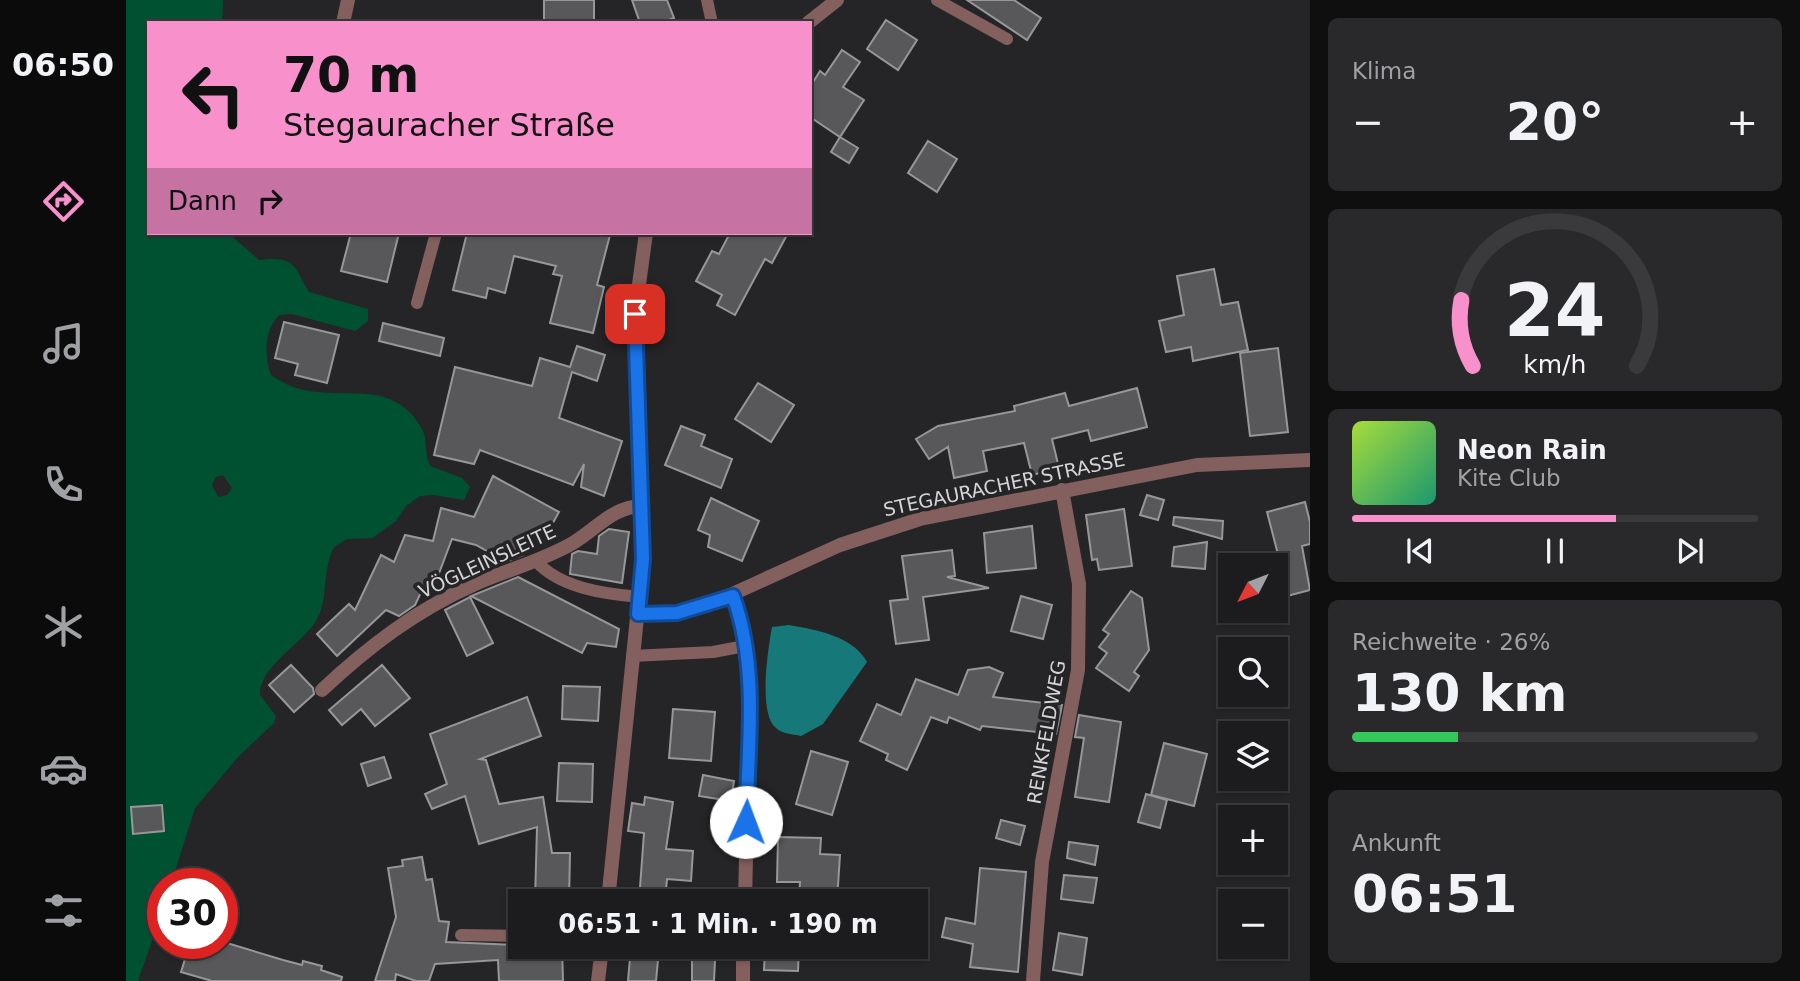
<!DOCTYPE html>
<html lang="de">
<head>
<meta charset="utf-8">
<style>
	:root { --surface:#1c1c1e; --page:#29292b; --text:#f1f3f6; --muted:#a0a1a4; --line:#3a3a3c; --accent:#f890cc }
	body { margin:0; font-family:"DejaVu Sans",sans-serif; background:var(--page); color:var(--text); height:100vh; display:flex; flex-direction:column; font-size:26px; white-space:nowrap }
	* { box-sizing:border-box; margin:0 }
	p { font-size:23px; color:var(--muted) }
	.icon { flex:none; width:38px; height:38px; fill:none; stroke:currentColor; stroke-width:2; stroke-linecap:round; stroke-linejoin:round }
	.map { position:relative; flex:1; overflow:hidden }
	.details { display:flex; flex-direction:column; gap:18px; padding:18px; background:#0f0f10; width:490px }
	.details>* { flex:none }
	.top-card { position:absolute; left:21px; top:21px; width:665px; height:214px; border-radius:0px; box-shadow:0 2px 5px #0004,0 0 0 2px var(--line); background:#f890cc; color:#111; overflow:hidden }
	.needle { width:46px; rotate:228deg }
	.fabs { position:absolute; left:1092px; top:553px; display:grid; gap:14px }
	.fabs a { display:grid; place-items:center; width:70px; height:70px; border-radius:0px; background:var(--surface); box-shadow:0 2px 5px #0004,0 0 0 2px var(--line); font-size:35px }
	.speed { position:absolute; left:21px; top:868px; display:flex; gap:14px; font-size:35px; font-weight:700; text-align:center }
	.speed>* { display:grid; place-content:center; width:91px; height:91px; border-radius:50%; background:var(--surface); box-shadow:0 2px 5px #0004,0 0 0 2px var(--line); line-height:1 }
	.speed .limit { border:10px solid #d22; background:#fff; color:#111 }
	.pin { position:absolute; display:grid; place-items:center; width:60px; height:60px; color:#fff; margin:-30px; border-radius:14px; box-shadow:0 4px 10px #0006 }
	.me { position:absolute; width:77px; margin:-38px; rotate:2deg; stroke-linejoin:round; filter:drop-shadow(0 0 5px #0008) }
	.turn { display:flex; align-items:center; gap:24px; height:147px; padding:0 21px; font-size:32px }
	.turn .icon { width:91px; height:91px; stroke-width:2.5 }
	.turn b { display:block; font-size:49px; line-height:60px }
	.then { display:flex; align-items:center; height:66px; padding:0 21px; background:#0003; gap:14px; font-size:26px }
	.big { font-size:52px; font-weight:800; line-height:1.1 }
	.details .widget { flex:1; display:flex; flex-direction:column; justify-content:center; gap:10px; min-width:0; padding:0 24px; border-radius:10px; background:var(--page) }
	.details .dial { align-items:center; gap:0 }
	.dial svg { height:182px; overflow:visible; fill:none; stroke:var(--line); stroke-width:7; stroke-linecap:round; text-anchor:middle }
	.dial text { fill:var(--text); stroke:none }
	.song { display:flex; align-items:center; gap:21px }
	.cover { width:84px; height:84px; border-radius:10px; background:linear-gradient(135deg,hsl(80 70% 55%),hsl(160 70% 35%)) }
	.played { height:7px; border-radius:4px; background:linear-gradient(90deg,var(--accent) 65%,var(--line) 65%) }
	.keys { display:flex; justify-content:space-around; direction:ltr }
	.heat { display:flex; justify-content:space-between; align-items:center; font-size:38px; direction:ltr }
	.charge { height:10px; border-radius:5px; background:linear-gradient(90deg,#34c759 26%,var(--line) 0) }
	.trip { position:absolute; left:382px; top:889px; width:420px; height:70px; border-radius:0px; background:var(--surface); box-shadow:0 2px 5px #0004,0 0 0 2px var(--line); font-weight:800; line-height:70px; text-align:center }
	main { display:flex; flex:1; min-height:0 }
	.tab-bar { display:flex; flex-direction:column; width:126px; justify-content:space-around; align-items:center; background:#0b0b0c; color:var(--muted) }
	.tab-bar .icon { width:49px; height:49px }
	.tab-bar .current { color:var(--accent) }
	.tab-bar b { font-size:32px; color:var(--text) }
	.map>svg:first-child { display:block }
</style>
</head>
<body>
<main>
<nav class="tab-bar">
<b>06:50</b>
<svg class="icon current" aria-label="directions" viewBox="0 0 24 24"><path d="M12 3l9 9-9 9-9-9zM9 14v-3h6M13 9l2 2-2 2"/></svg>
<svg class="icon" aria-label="music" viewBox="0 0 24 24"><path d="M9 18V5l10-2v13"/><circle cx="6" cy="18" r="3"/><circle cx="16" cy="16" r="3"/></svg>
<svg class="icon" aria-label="phone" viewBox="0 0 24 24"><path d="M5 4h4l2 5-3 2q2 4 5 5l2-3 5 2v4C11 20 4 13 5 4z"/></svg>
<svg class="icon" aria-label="climate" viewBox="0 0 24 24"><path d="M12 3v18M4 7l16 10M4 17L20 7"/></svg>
<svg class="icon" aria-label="car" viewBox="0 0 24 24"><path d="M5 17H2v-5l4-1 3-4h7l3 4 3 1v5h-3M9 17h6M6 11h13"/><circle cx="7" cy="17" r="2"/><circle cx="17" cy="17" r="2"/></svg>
<svg class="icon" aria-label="filters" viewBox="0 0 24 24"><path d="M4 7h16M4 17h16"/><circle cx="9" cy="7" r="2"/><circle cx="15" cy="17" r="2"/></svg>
</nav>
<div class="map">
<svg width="1184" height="981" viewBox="0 0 1184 981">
	<rect width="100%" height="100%" fill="#252528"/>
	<!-- green -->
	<path fill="#005132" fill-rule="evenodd" d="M0,0H97L96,23H23V233H102L133,260C170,255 168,267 183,292L242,309V321L229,331L166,314L153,315C138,330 138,357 145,375C198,415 261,366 296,429C302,440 298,454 304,466L336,478L344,487L338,500L308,495L294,496L280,506L270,521L246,538L221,539L208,547C195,571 204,602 188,624C173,645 132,669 134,695L150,716L148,723L113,756L69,808L45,884H37V909L12,981H0ZM97,475L106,488L101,495L92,497L86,485L90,477Z"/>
	<!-- water -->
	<path fill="#177879" d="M663,625C691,630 727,636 741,662L697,724L675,736C667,734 656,734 650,728C632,714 642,649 646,627Z"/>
	<!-- building -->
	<g fill="#58575a" stroke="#97979a" stroke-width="2">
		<polygon points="418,0 468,0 468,22 418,21"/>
		<polygon points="506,0 541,0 548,18 535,23 514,23"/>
		<polygon points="841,0 888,0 915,18 901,40"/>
		<polygon points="760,20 791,40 772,70 741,49"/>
		<polygon points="716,50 734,62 717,87 738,100 714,137 684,117 684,87 694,71 699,75"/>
		<polygon points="714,137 732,148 723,163 705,152"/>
		<polygon points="802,141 831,159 811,192 782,173"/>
		<polygon points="225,233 273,233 261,282 215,271"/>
		<polygon points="341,233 484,235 471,285 478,287 467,333 424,323 436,276 427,274 430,266 388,256 379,293 362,288 360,298 327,290"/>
		<polygon points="604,233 662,233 646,263 639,259 609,315 591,305 596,295 570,281 586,251 593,254"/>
		<polygon points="1088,269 1095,305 1112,302 1122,350 1067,361 1065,347 1040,352 1033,321 1058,315 1051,276"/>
		<polygon points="158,322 213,335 201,383 169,375 172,364 149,358"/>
		<polygon points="257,323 318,338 314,356 253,341"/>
		<polygon points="451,346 479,355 471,381 446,372 433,418 496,441 478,496 455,487 458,464 447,485 354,450 348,464 308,455 329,367 406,386 414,358 444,367"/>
		<polygon points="1152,348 1162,432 1124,436 1114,353"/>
		<polygon points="632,383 668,405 645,442 609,419"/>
		<polygon points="1011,388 1021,427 965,441 962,430 926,439 933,468 906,475 898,443 857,451 861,471 828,478 822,447 803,459 790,439 812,426 889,411 888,406 939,393 943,406"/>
		<polygon points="555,426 579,435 575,446 606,459 595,488 539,465"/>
		<polygon points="367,476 433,512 421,534 411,529 397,555 380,562 350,545 326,539 307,589 298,586 289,605 273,616 260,610 211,656 191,634 223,604 229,610 255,555 268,562 279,535 307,541 315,508 348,517"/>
		<polygon points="1021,495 1038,500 1032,520 1014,515"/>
		<polygon points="585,498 633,521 616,561 582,547 584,535 572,530"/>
		<polygon points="1179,502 1184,522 1184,544 1176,546 1184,590 1150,599 1150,571 1156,570 1141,512"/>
		<polygon points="998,509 1006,566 973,570 971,559 966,560 960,515"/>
		<polygon points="1048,517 1097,521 1096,539 1047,525"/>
		<polygon points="906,526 910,568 861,573 858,533"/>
		<polygon points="483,529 503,532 496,583 444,574 446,554 452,551 471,554 473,536"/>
		<polygon points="1081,542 1079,569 1046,566 1048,547"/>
		<polygon points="826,550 829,576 821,577 863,588 797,597 803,640 770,644 764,601 782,599 776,556"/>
		<polygon points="392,577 493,629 490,647 461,643 456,653 345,596"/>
		<polygon points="1005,591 1016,598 1023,650 1008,672 1013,676 1003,691 970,668 981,653 973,647 983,634 977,630"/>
		<polygon points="895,596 926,605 917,639 885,631"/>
		<polygon points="344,597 367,643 341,656 319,610"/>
		<polygon points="165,665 187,688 188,694 168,712 143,685"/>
		<polygon points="256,665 284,698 249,726 235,709 216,725 203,710"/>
		<polygon points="863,667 877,673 867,697 936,705 930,734 856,726 854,730 823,717 821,723 805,717 781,770 760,760 762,754 734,741 751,704 775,715 790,679 832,695 842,670"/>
		<polygon points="437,686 474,687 472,721 436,719"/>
		<polygon points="401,697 415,736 354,759 360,760 373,804 417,797 426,853 444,853 443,901 409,901 411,827 353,844 339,796 306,809 299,794 321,784 304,734"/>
		<polygon points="547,709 589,712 585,761 543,758"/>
		<polygon points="953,715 995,722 983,802 949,797 958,738 949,737"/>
		<polygon points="1038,743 1081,754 1068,806 1025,795"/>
		<polygon points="685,751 722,762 706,815 670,804"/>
		<polygon points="258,757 265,778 242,786 235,764"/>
		<polygon points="433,763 467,764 466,802 431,801"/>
		<polygon points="577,775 608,781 605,801 573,796"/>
		<polygon points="1020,794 1041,800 1034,828 1012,822"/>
		<polygon points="519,797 547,802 540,849 567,851 565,881 541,879 539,901 513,901 518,833 502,831 506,803 518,805"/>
		<polygon points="36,805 38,831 7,834 5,807"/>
		<polygon points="875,820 899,826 894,845 870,838"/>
		<polygon points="652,837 695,838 694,854 714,855 711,901 673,901 674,882 651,882"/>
		<polygon points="943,842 972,846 969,865 941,858"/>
		<polygon points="296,857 300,880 306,879 313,921 323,922 320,942 436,947 437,981 373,981 372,960 309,964 303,981 290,981 270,974 269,981 249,981 270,917 262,868 277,866 276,860"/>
		<polygon points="854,868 900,872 892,972 844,967 847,944 816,937 820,918 849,924"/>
		<polygon points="938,875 971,878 967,903 935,899"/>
		<polygon points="933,933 961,938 956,975 927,970"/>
		<polygon points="64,943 101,943 157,960 176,965 177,961 196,966 195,970 216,977 215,981 86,981 55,972"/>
		<polygon points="639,947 673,947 672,971 638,970"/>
		<polygon points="504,958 532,960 530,981 502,981"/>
		<polygon points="566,959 589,960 588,981 566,981"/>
	</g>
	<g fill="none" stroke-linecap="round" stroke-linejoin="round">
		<!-- lane -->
		<g stroke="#835f5d" stroke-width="12">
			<polyline points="581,0 586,23"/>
			<polyline points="811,0 881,39"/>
			<polyline points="291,303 310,233"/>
			<path d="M410,561C434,588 478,594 514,597"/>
			<polyline points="506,656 587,652 619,646"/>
			<polyline points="335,935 394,936"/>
		</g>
		<!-- street -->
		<g stroke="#835f5d" stroke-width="14">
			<polyline points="217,23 222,0"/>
			<polyline points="682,23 711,0"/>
			<polyline points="607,596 618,629 624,691 619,901"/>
			<polyline points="512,614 551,613 580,606 714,545 794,519 1071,465 1184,460"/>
			<path d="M196,690C242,647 290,610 349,584C381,570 416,561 447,543C472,528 486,507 516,506"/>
			<polyline points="482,901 517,559 509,314 520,233"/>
			<polyline points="472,981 476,947"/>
			<polyline points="617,981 617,947"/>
			<polyline points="907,981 916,862 952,670 953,584 936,490"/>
		</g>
	</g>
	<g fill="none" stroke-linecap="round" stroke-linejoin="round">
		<!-- route casing -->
		<g stroke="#114b97" stroke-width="18">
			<path id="route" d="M509,314L517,559L512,614L551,613L607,596C633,667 622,749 620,822"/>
		</g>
		<!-- route -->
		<use href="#route" stroke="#1a73e8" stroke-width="12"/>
	</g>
	<g text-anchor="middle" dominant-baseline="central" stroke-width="7" stroke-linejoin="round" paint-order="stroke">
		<!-- street labels -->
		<g font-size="19" fill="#d5d5d7" stroke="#252528">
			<text transform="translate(878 484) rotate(-12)">STEGAURACHER STRASSE</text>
			<text transform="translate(361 561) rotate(-25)">VÖGLEINSLEITE</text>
			<text transform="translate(920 732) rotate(-80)">RENKFELDWEG</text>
		</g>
	</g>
</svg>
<div class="fabs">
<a><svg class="needle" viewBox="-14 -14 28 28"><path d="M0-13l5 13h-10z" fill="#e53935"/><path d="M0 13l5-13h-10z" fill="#a0a1a4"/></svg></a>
<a><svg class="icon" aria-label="search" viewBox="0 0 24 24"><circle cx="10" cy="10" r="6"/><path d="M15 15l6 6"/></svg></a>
<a><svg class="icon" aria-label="layers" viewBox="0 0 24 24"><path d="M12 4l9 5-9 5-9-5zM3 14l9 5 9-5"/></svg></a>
<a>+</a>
<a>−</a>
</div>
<div class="speed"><div class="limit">30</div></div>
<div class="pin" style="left:509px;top:314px;background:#d93025"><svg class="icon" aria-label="arrive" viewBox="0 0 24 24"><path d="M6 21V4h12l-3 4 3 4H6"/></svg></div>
<svg class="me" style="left:620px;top:822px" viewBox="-20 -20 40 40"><circle r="19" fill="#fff"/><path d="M0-13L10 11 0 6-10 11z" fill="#1a73e8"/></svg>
<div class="trip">06:51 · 1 Min. · 190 m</div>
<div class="top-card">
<div class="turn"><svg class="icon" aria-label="left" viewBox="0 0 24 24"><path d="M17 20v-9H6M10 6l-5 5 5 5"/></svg><div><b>70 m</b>Stegauracher Straße</div></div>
<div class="then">Dann<svg class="icon" aria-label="right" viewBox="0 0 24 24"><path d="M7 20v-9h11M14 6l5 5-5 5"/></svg></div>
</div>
</div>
<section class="details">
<div class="widget"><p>Klima</p>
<div class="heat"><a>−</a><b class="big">20°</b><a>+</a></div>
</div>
<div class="widget dial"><svg viewBox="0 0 100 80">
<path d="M14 69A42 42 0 1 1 86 69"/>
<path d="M14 69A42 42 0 0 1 9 40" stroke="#f890cc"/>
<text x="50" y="56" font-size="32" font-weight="700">24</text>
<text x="50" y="72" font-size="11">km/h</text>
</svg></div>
<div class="widget">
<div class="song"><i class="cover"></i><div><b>Neon Rain</b><p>Kite Club</p></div></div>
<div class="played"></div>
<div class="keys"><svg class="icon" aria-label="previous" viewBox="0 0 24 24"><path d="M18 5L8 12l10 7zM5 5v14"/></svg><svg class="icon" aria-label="pause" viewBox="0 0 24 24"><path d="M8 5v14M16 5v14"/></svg><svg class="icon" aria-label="next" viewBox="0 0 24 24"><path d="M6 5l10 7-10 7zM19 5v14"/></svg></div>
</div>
<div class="widget"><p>Reichweite · 26%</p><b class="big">130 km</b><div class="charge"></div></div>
<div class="widget"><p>Ankunft</p><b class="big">06:51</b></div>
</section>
</main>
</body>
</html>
